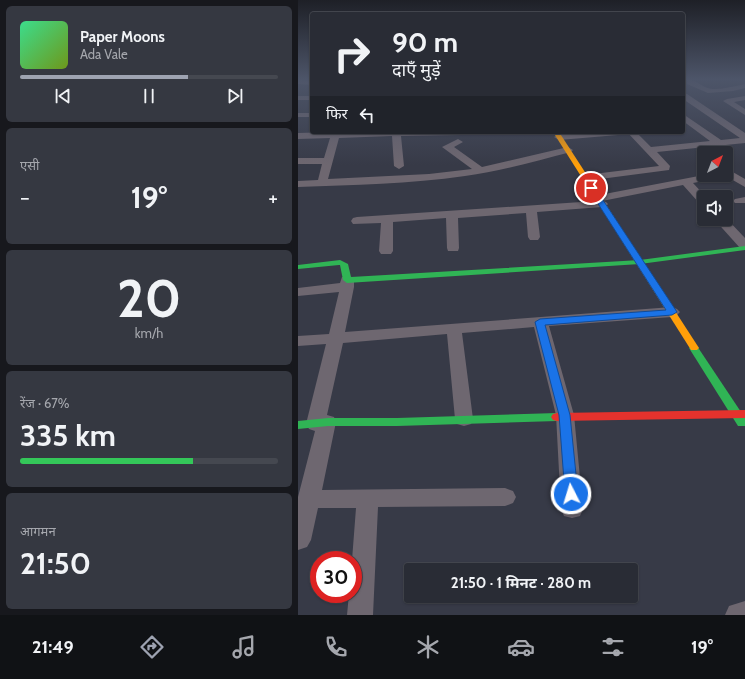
<!DOCTYPE html>
<html lang="hi">
<head>
<meta charset="utf-8">
<style>
	:root { --surface:#292c35; --page:#353841; --text:#f1f3f6; --muted:#a5a7ad; --line:#454850; --accent:#9ea3b1 }
	body { margin:0; font-family:Cabin,"Noto Sans Devanagari",sans-serif; background:var(--page); color:var(--text); height:100vh; display:flex; flex-direction:column; font-size:15px; white-space:nowrap }
	* { box-sizing:border-box; margin:0 }
	p { font-size:13px; color:var(--muted) }
	.icon { flex:none; width:22px; height:22px; fill:none; stroke:currentColor; stroke-width:2; stroke-linecap:round; stroke-linejoin:round }
	.map { position:relative; flex:1; overflow:hidden }
	.panel { display:flex; flex-direction:column; gap:6px; padding:6px; background:#17181d; width:298px }
	.panel>* { flex:none }
	.banner { position:absolute; left:12px; top:12px; width:375px; height:122px; border-radius:4px; box-shadow:0 1px 3px #0004,0 0 0 1px var(--line); background:#292c35; color:var(--text); overflow:hidden }
	.needle { width:26px; rotate:42deg }
	.controls { position:absolute; left:399px; top:146px; display:grid; gap:8px }
	.controls a { display:grid; place-items:center; width:36px; height:36px; border-radius:4px; background:var(--surface); box-shadow:0 1px 3px #0004,0 0 0 1px var(--line); font-size:20px }
	.speed { position:absolute; left:12px; top:551px; display:flex; gap:8px; font-size:20px; font-weight:700; text-align:center }
	.speed>* { display:grid; place-content:center; width:52px; height:52px; border-radius:50%; background:var(--surface); box-shadow:0 1px 3px #0004,0 0 0 1px var(--line); line-height:1 }
	.speed .limit { border:6px solid #d22; background:#fff; color:#111 }
	.pin { position:absolute; display:grid; place-items:center; width:34px; height:34px; color:#fff; margin:-17px; border:2px solid #fff; border-radius:50%; box-shadow:0 1px 4px #0007 }
	.me { position:absolute; width:44px; margin:-22px; rotate:355deg; stroke-linejoin:round; filter:drop-shadow(0 0 3px #0008) }
	.turn { display:flex; align-items:center; gap:14px; height:84px; padding:0 16px; font-size:18px }
	.turn .icon { width:52px; height:52px; stroke-width:2.5 }
	.turn b { display:block; font-size:28px; line-height:34px }
	.then { display:flex; align-items:center; height:38px; padding:0 16px; background:#0003; gap:8px; font-size:15px }
	.big { font-size:30px; font-weight:700; line-height:1.1 }
	.panel .widget { flex:1; display:flex; flex-direction:column; justify-content:center; gap:6px; min-width:0; padding:0 14px; border-radius:6px; background:var(--page) }
	.panel .dial { align-items:center; gap:0 }
	.dial b { font-size:52px; line-height:1 }
	.song { display:flex; align-items:center; gap:12px }
	.cover { width:48px; height:48px; border-radius:6px; background:linear-gradient(135deg,hsl(150 70% 55%),hsl(80 70% 35%)) }
	.played { height:4px; border-radius:2px; background:linear-gradient(90deg,var(--accent) 65%,var(--line) 65%) }
	.keys { display:flex; justify-content:space-around; direction:ltr }
	.heat { display:flex; justify-content:space-between; align-items:center; font-size:22px; direction:ltr }
	.charge { height:6px; border-radius:3px; background:linear-gradient(90deg,#34c759 67%,var(--line) 0) }
	.trip { position:absolute; left:106px; top:563px; width:234px; height:40px; border-radius:4px; background:var(--surface); box-shadow:0 1px 3px #0004,0 0 0 1px var(--line); font-weight:700; line-height:40px; text-align:center }
	.tabs { display:flex; height:64px; justify-content:space-around; align-items:center; background:#101215; color:var(--muted) }
	.tabs .icon { width:28px; height:28px }
	.tabs .active { color:var(--accent) }
	.tabs b { font-size:18px; color:var(--text) }
	main { display:flex; flex:1; min-height:0 }
	.map>svg:first-child { display:block }
</style>
</head>
<body>
<main>
<section class="panel">
<div class="widget">
<div class="song"><i class="cover"></i><div><b>Paper Moons</b><p>Ada Vale</p></div></div>
<div class="played"></div>
<div class="keys"><svg class="icon" aria-label="previous" viewBox="0 0 24 24"><path d="M18 5L8 12l10 7zM5 5v14"/></svg><svg class="icon" aria-label="pause" viewBox="0 0 24 24"><path d="M8 5v14M16 5v14"/></svg><svg class="icon" aria-label="next" viewBox="0 0 24 24"><path d="M6 5l10 7-10 7zM19 5v14"/></svg></div>
</div>
<div class="widget"><p>एसी</p>
<div class="heat"><a>−</a><b class="big">19°</b><a>+</a></div>
</div>
<div class="widget dial"><b>20</b><p>km/h</p></div>
<div class="widget"><p>रेंज · 67%</p><b class="big">335 km</b><div class="charge"></div></div>
<div class="widget"><p>आगमन</p><b class="big">21:50</b></div>
</section>
<div class="map">
<svg width="447" height="615" viewBox="0 0 447 615">
	<rect width="100%" height="100%" fill="#373a47"/>
	<g fill="none" stroke-linecap="round" stroke-linejoin="round">
		<!-- street -->
		<g fill="#6e6770" fill-rule="evenodd">
			<polygon points="0,80 14,81 14,85 0,84"/>
			<path d="M389,80C397,79 403,86 410,88C418,91 438,86 447,84V88L435,91L410,93L389,84Z"/>
			<polygon points="385,94 389,94 447,133 447,143 359,152 372,166 371,170 287,181 283,180 282,178 287,175 361,166 329,132 338,132 353,147 412,141 385,121 385,114 423,140 442,138 385,99"/>
			<rect x="0" y="96" width="14" height="4"/>
			<polygon points="447,96 447,100 436,102 447,109 447,115 425,101 429,99"/>
			<rect x="0" y="113" width="14" height="4"/>
			<path d="M34,132H168L164,135L103,136L106,166L101,169L96,166L94,136L41,138L30,179L131,174L174,169L144,147L160,139L165,142L156,147L184,167L270,147L275,150L273,152C238,161 203,171 167,176C112,184 55,185 0,187V181L20,180L24,164H0V158H26L32,138L0,139V133Z"/>
			<polygon points="288,132 324,132 320,135 261,140 256,137 261,134"/>
			<polygon points="428,170 433,171 447,179 447,187 426,175 421,178 395,183 408,197 406,197 406,205 402,204 385,185 304,201 308,202 310,204 308,206 304,207 239,212 242,237 240,240 232,240 230,237 228,213 160,218 161,248 160,251 150,251 149,248 148,218 95,222 95,251 93,254 83,254 81,251 83,223 55,224 53,221 55,218 59,217 298,201 294,198 296,196 406,175 428,175"/>
			<polygon points="447,197 447,203 437,203 435,201 437,199"/>
			<polygon points="428,218 447,238 447,249 442,248 416,219"/>
			<polygon points="49,276 54,277 56,280 56,287 47,332 374,307 379,309 382,312 379,315 374,317 251,326 276,415 285,509 282,516 274,518 266,516 263,509 258,415 236,327 164,333 175,419 173,424 166,426 159,424 157,419 149,334 45,343 29,415 36,417 38,422 24,490 207,488 215,491 218,497 215,503 207,506 80,507 75,615 49,615 51,594 55,594 54,560 58,508 20,508 13,540 9,547 0,550 0,497 17,431 11,429 8,424 28,344 0,346 0,336 31,334 41,292 0,296 0,288 42,283 44,277"/>
			<polygon points="447,601 447,615 427,615 431,606"/>
		</g>
		<!-- fast -->
		<g fill="#30b455" fill-rule="evenodd">
			<polygon points="447,246 447,250 342,264 49,283 45,280 42,265 41,265 0,269 0,265 42,260 50,264 53,277 342,260"/>
			<polygon points="396,345 399,346 447,418 447,426 440,426 391,348"/>
			<polygon points="259,413 263,414 265,417 263,420 259,421 99,426 30,426 0,429 0,421 30,418 99,418"/>
		</g>
		<!-- slow -->
		<polygon fill="#ff9f0a" fill-rule="evenodd" points="255,132 261,132 401,348 399,350 393,350"/>
		<!-- jam -->
		<polygon fill="#e5322d" fill-rule="evenodd" points="447,410 447,418 259,421 255,420 253,417 255,414 259,413"/>
	</g>
	<!-- sky -->
	<linearGradient id="sky" x2="0" y2="1"><stop stop-color="#1e2027"/><stop offset="0.48" stop-color="#4d5569"/><stop offset="1" stop-color="#4d5569" stop-opacity="0"/></linearGradient>
	<rect width="447" height="165" fill="url(#sky)"/>
	<!-- route -->
	<polygon fill="#1a73e8" stroke="#114b97" points="293,186 297,188 379,312 374,315 247,325 272,415 280,494 278,497 273,499 269,497 267,494 261,415 237,322 242,319 368,310 290,188"/>
</svg>
<div class="controls">
<a><svg class="needle" viewBox="-14 -14 28 28"><path d="M0-13l5 13h-10z" fill="#e53935"/><path d="M0 13l5-13h-10z" fill="#a5a7ad"/></svg></a>
<a><svg class="icon" aria-label="sound" viewBox="0 0 24 24"><path d="M4 9h4l5-4v14l-5-4H4zM17 9q2 3 0 6"/></svg></a>
</div>
<div class="speed"><div class="limit">30</div></div>
<div class="pin" style="left:293px;top:188px;background:#d93025"><svg class="icon" aria-label="arrive" viewBox="0 0 24 24"><path d="M6 21V4h12l-3 4 3 4H6"/></svg></div>
<svg class="me" style="left:273px;top:494px" viewBox="-20 -20 40 40"><circle r="17" fill="#1a73e8" stroke="#fff" stroke-width="3"/><path d="M0-11L8 9 0 5-8 9z" fill="#fff"/></svg>
<div class="trip">21:50 · 1 मिनट · 280 m</div>
<div class="banner">
<div class="turn"><svg class="icon" aria-label="right" viewBox="0 0 24 24"><path d="M7 20v-9h11M14 6l5 5-5 5"/></svg><div><b>90 m</b>दाएँ मुड़ें</div></div>
<div class="then">फिर<svg class="icon" aria-label="left" viewBox="0 0 24 24"><path d="M17 20v-9H6M10 6l-5 5 5 5"/></svg></div>
</div>
</div>
</main>
<nav class="tabs">
<b>21:49</b>
<svg class="icon active" aria-label="directions" viewBox="0 0 24 24"><path d="M12 3l9 9-9 9-9-9zM9 14v-3h6M13 9l2 2-2 2"/></svg>
<svg class="icon" aria-label="music" viewBox="0 0 24 24"><path d="M9 18V5l10-2v13"/><circle cx="6" cy="18" r="3"/><circle cx="16" cy="16" r="3"/></svg>
<svg class="icon" aria-label="phone" viewBox="0 0 24 24"><path d="M5 4h4l2 5-3 2q2 4 5 5l2-3 5 2v4C11 20 4 13 5 4z"/></svg>
<svg class="icon" aria-label="climate" viewBox="0 0 24 24"><path d="M12 3v18M4 7l16 10M4 17L20 7"/></svg>
<svg class="icon" aria-label="car" viewBox="0 0 24 24"><path d="M5 17H2v-5l4-1 3-4h7l3 4 3 1v5h-3M9 17h6M6 11h13"/><circle cx="7" cy="17" r="2"/><circle cx="17" cy="17" r="2"/></svg>
<svg class="icon" aria-label="filters" viewBox="0 0 24 24"><path d="M4 7h16M4 17h16"/><circle cx="9" cy="7" r="2"/><circle cx="15" cy="17" r="2"/></svg>
<b>19°</b>
</nav>
</body>
</html>
